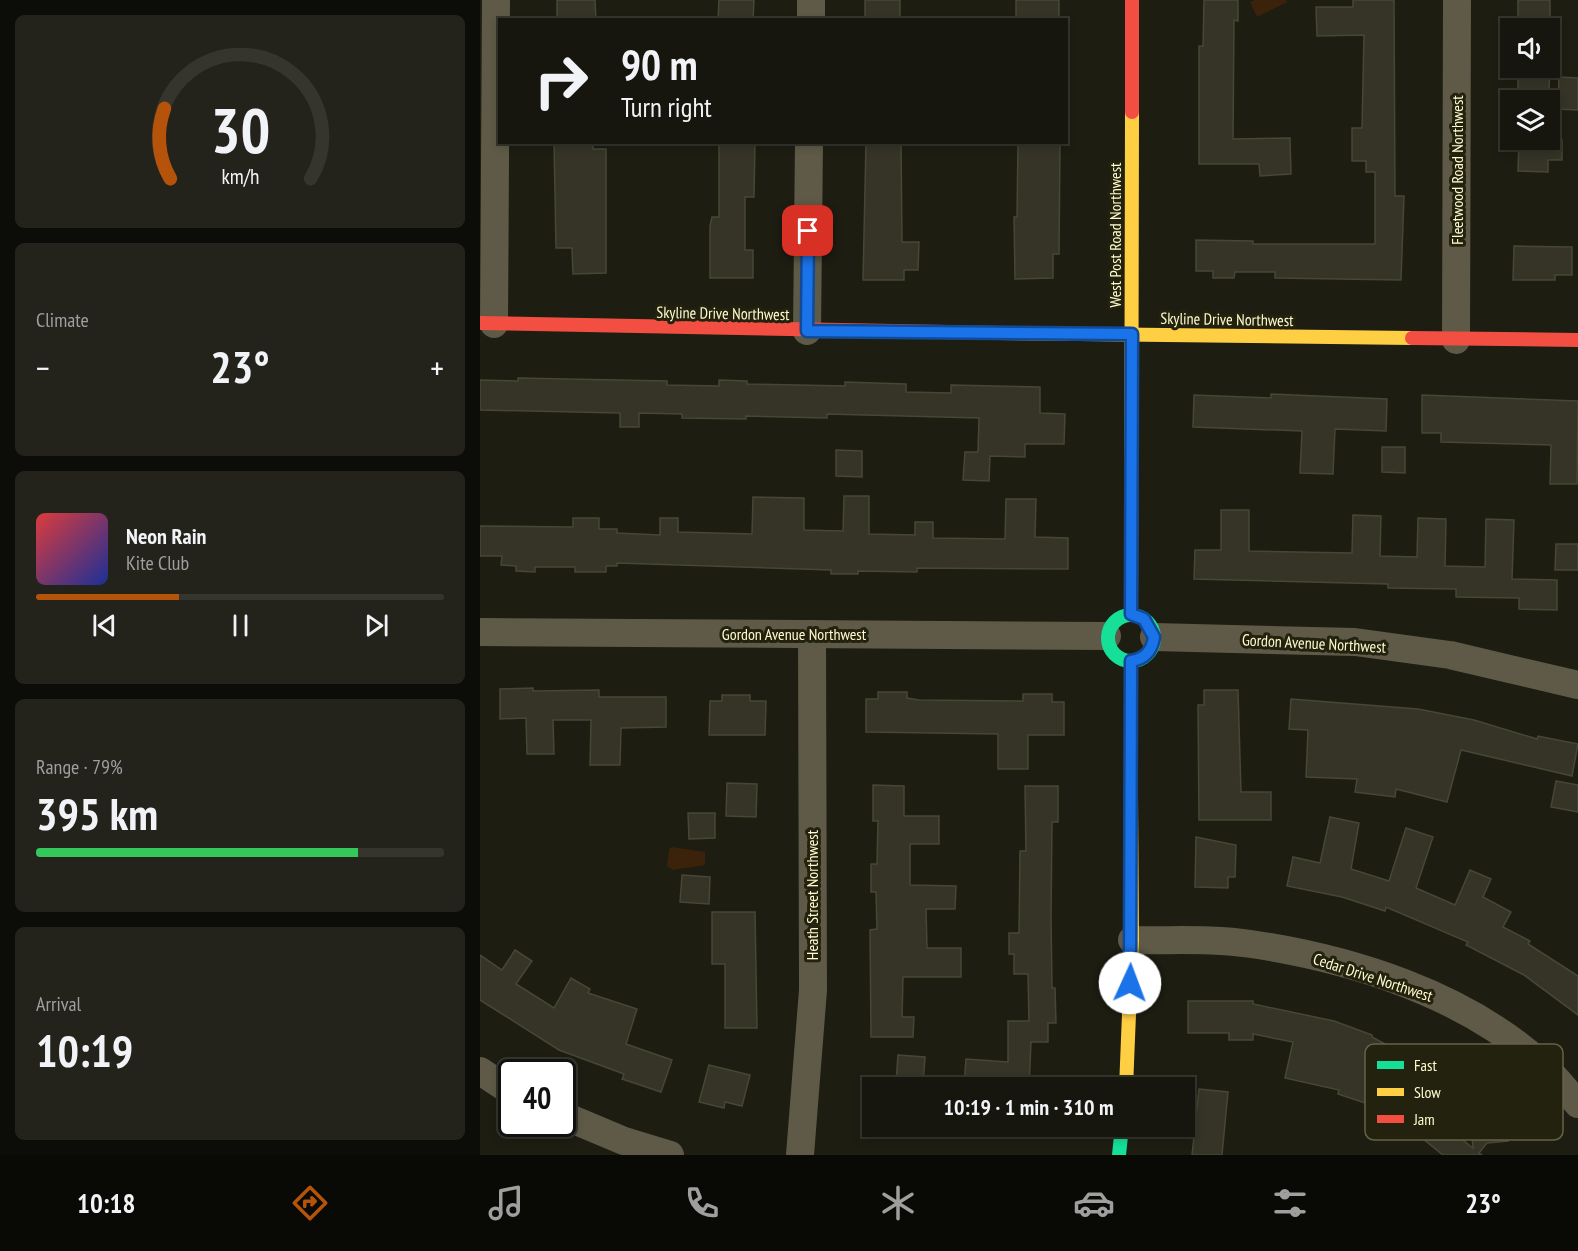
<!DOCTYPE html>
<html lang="en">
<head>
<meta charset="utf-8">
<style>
	:root { --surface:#16160e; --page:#23231c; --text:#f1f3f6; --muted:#9e9f9e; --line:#35352e; --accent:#b45309 }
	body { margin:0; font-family:"PT Sans Narrow",sans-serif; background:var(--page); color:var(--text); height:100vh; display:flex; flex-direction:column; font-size:22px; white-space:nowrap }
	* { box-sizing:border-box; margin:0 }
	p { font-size:20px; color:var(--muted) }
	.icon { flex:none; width:33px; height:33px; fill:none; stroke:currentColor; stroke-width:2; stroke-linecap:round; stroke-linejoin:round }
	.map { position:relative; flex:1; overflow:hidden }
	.panel { display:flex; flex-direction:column; gap:15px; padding:15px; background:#0c0c08; width:480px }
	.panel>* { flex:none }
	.top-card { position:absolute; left:18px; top:18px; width:570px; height:126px; border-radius:0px; box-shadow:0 3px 9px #0003,0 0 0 2px var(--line); background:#16160e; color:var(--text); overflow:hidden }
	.buttons { position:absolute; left:1020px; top:18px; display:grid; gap:12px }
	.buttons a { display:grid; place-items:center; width:60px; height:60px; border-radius:0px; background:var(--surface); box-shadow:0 3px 9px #0003,0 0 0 2px var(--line); font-size:30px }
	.speed { position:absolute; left:18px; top:1059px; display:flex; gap:12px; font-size:30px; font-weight:700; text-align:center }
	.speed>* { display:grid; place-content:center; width:78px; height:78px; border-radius:50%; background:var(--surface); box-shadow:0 3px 9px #0003,0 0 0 2px var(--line); line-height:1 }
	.speed .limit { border:3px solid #111; border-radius:9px; background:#fff; color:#111 }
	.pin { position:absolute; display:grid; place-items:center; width:51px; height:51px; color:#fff; margin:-26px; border-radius:12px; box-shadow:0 3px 9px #0006 }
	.me { position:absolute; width:66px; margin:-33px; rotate:2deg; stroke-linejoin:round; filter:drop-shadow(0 0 4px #0008) }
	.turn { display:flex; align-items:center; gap:21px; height:126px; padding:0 24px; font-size:27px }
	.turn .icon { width:78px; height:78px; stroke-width:2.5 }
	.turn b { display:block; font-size:42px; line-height:51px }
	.big { font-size:45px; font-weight:600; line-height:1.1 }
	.panel .card { flex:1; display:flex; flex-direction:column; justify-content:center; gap:9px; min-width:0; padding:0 21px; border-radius:9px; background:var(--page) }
	.panel .dial { align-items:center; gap:0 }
	.dial svg { height:156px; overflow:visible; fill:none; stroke:var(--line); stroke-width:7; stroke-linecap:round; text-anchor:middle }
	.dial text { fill:var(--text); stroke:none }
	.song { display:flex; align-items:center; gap:18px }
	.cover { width:72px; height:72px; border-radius:9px; background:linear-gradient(135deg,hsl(0 70% 55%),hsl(230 70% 35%)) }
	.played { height:6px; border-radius:3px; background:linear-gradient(90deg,var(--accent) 35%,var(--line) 35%) }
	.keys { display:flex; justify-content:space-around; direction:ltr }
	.heat { display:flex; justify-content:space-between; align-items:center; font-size:33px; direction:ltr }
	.charge { height:9px; border-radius:4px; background:linear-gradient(90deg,#34c759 79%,var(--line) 0) }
	.trip { position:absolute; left:382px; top:1077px; width:333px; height:60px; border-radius:0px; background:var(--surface); box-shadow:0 3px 9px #0003,0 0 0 2px var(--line); font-weight:600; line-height:60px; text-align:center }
	.dock { display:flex; height:96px; justify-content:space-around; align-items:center; background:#090906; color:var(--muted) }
	.dock .icon { width:42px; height:42px }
	.dock .on { color:var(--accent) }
	.dock b { font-size:27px; color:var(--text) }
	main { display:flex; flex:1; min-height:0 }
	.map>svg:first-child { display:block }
</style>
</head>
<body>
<main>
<section class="panel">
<div class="card dial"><svg viewBox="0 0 100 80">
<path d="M14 69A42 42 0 1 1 86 69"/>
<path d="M14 69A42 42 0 0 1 11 33" stroke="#b45309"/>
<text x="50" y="56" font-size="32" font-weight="700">30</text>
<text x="50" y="72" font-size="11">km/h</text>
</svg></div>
<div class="card"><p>Climate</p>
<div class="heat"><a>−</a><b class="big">23°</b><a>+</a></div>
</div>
<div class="card">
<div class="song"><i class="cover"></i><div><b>Neon Rain</b><p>Kite Club</p></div></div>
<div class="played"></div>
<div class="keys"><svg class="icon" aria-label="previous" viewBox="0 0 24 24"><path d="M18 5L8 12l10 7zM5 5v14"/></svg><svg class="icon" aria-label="pause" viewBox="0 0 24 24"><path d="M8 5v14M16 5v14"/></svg><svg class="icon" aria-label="next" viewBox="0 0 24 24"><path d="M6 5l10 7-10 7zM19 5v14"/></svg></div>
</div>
<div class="card"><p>Range · 79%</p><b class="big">395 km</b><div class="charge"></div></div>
<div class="card"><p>Arrival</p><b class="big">10:19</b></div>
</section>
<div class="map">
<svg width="1098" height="1155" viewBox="0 0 1098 1155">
	<rect width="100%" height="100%" fill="#1d1d12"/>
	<!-- water -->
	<g fill="#3b220b">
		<polygon points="774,0 806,0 807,2 777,17 770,2"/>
		<polygon points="192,847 225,852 225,865 193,870 187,866 189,849"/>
	</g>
	<!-- building -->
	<g fill="#353427" stroke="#474734" stroke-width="1.5">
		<polygon points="77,0 115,0 116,20 77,20"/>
		<polygon points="239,0 274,0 273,20 238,20"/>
		<rect x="385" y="0" width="35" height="20"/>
		<rect x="536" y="0" width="43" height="20"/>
		<polygon points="724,0 758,0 758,21 754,20 753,139 810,138 811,174 780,176 779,164 719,164 719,46 723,46"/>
		<polygon points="873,0 914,0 915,196 924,196 921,280 795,278 795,272 755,272 754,278 733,278 733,271 716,271 716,240 773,241 773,244 895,244 895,172 886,172 886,161 872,161 872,128 882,128 884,35 837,36 836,7 873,7"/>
		<rect x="1038" y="0" width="32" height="25"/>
		<polygon points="1038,68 1070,68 1069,89 1038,89"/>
		<polygon points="1079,77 1098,78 1098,110 1078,109"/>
		<polygon points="1039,140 1082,140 1082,160 1068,160 1068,172 1038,171"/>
		<polygon points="74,142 113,142 113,149 126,149 126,273 93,274 92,248 76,248"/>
		<polygon points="239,142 275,142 274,197 265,197 265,250 273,250 273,278 230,278 230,226 232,217 239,217"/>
		<polygon points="386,142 421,142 422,242 439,242 438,270 424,270 424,280 383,280"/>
		<polygon points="538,142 580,142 579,254 573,254 573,278 535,279 534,217 537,217"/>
		<polygon points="1034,246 1092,247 1092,275 1075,275 1075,280 1033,280"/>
		<polygon points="38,378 187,381 187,385 239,386 239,380 267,381 267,384 365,386 365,382 426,384 426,392 471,393 471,385 560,387 560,413 585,414 584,444 545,444 545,457 510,456 509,481 483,480 485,452 498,452 499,418 347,414 347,418 266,416 266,419 202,418 202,414 159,413 159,427 140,427 140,413 0,410 0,380 38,381"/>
		<polygon points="791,394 907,399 906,431 855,429 853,474 820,473 822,431 713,427 714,395 791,398"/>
		<polygon points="942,395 1098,401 1097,484 1070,484 1071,445 961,442 961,433 942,433"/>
		<polygon points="902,447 925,447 925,473 902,472"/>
		<polygon points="356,450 382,451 382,477 356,476"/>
		<polygon points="364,496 389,496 389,534 435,535 435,522 453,522 453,538 525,539 526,499 556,499 555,537 588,538 588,569 437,568 437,572 378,571 378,574 351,574 351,570 137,563 137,566 126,566 126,572 95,572 95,567 55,567 55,572 36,571 36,566 21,565 22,556 0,556 0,526 93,527 93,518 119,518 119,529 137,529 137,533 180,535 180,518 198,518 198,532 272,534 273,497 324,498 324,530 363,531"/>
		<polygon points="741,510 769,510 769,551 872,553 873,515 901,516 900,556 937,557 938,518 966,519 965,566 1005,567 1006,519 1034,520 1032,579 1077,580 1077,610 1039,609 1039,598 976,597 976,589 908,588 908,584 714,579 715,550 741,550"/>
		<polygon points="1076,544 1098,544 1098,570 1075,570"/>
		<polygon points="53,688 53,691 119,690 119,697 186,697 186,727 141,728 140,765 110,765 111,720 73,720 74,754 47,754 46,718 20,719 20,689"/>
		<polygon points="724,690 758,690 761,792 791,792 791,820 719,820 718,705 724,705"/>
		<polygon points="398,692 427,692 427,698 439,700 543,701 543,694 572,694 572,702 584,702 584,735 548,735 548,769 518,769 518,734 386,732 386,699 398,699"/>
		<polygon points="242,695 270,695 270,701 286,701 285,735 229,735 230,701 242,701"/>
		<polygon points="811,699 938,709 994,720 1057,739 1058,736 1098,744 1092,776 981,750 967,802 916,789 915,797 875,792 877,779 826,777 828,730 809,729"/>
		<polygon points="1076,781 1098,785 1098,812 1071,807"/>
		<polygon points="247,783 277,784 276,817 246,816"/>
		<polygon points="393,785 424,786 424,816 459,816 459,844 430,844 430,885 476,886 475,909 446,909 447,948 481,948 481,977 423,977 422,1017 434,1017 433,1037 391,1037 390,930 397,929 396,892 391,892 391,864 397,864 398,821 393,821"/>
		<polygon points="545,786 578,786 578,822 572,822 571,917 572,988 575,988 576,1023 568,1023 568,1042 551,1042 549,1088 484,1085 486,1059 528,1062 528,1021 549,1021 548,974 534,974 534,954 529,954 529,933 539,933 540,851 546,851"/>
		<polygon points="208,813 235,813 235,838 209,839"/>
		<polygon points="850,817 879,823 871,869 909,881 926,828 953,837 936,888 975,905 990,870 1011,879 1003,897 1031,912 1023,927 1050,941 1048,944 1098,976 1098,1015 1044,975 986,945 988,942 906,907 905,911 862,897 807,886 813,857 840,863"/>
		<polygon points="716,837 756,845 755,877 748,877 748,888 715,887"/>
		<polygon points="202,875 230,877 229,904 200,902"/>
		<polygon points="232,912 275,912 277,1028 245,1028 245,964 232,964"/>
		<polygon points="35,950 52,961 36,984 74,1008 91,978 110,989 108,993 157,1009 146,1044 192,1060 181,1092 142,1079 144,1074 79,1050 0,1000 0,955 22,970"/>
		<polygon points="708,1001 773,1001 773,1004 854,1021 892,1035 892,1037 931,1058 933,1054 955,1065 934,1105 950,1114 993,1148 989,1099 1023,1096 1028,1141 1007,1143 999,1153 1002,1155 963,1155 943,1139 910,1122 915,1113 858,1094 859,1090 805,1078 813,1042 773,1034 773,1040 749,1040 749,1033 708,1033"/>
		<polygon points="418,1055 445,1057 443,1084 416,1082"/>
		<polygon points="229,1065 270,1075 262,1106 245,1102 244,1108 219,1102"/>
		<polygon points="719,1089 748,1092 742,1155 712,1155"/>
	</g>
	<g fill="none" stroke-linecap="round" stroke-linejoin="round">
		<!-- street -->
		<g stroke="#5e5a47" stroke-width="28">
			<polyline points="331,20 331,0"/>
			<polyline points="14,324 16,0"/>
			<polyline points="327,331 329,142"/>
			<polyline points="976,340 977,0"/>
			<polyline points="0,632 627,636"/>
			<polyline points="674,637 875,642 970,655 1098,685"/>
			<path d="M652,940C691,941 732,938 771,944C872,959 984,994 1061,1064C1075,1076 1086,1091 1098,1104"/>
			<polyline points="0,1071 32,1092"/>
			<polyline points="82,1115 144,1141 190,1155"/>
			<polyline points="320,1155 333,990 332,634"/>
		</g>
		<!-- fast -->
		<g stroke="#16e098" stroke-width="14">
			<circle cx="651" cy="638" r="23"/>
			<polyline points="651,661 651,795"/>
			<polyline points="639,1155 642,1126"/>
		</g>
		<!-- slow -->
		<g stroke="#ffcf43" stroke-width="14">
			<polyline points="520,333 932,338"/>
			<polyline points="651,614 652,112"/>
			<polyline points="646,1088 652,940 651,795"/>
		</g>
		<!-- jam -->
		<g stroke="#f24e42" stroke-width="14">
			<polyline points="652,112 652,0"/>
			<polyline points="0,323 520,333"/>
			<polyline points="932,338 1098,340"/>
		</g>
	</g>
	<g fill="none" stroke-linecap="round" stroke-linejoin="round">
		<!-- route casing -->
		<g stroke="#114b97" stroke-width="15">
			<path id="route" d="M328,231L327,331L652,334L651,614L664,619L674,637C672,651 665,659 651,661L650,983"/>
		</g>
		<!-- route -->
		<use href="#route" stroke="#1a73e8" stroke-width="10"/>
	</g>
	<g text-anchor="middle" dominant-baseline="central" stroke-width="6" stroke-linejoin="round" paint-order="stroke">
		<!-- street labels -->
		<g font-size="16" fill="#fefbcf" stroke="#22220e">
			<text transform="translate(977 170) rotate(-90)">Fleetwood Road Northwest</text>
			<text transform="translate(635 235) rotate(-90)">West Post Road Northwest</text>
			<text transform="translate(243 313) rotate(1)">Skyline Drive Northwest</text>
			<text transform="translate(747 319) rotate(1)">Skyline Drive Northwest</text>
			<text x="314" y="634">Gordon Avenue Northwest</text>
			<text transform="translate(834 643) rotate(3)">Gordon Avenue Northwest</text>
			<text transform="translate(332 895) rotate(-90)">Heath Street Northwest</text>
			<text transform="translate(893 977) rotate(18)">Cedar Drive Northwest</text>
		</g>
	</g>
	<!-- legend -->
	<rect x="885" y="1044" width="198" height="96" rx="9" fill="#22220e" stroke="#646348" stroke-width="1.5"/>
	<rect x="897" y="1061" width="27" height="8" fill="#16e098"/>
	<rect x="897" y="1088" width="27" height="8" fill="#ffcf43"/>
	<rect x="897" y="1115" width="27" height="8" fill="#f24e42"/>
	<g font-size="16" fill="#fefbcf">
		<text x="934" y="1071">Fast</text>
		<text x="934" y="1098">Slow</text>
		<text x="934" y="1125">Jam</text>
	</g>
</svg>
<div class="buttons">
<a><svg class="icon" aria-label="sound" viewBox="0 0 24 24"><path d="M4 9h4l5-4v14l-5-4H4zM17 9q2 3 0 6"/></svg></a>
<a><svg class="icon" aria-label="layers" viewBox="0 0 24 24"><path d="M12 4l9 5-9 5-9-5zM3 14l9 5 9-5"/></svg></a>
</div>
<div class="speed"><div class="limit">40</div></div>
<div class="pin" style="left:328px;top:231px;background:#d93025"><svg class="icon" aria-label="arrive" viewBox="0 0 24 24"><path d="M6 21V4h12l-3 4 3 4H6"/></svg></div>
<svg class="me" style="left:650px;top:983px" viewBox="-20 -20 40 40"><circle r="19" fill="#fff"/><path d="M0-13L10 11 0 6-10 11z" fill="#1a73e8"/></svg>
<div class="trip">10:19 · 1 min · 310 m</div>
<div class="top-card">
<div class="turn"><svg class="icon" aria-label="right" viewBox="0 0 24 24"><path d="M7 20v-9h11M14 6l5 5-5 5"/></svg><div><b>90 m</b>Turn right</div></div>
</div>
</div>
</main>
<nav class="dock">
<b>10:18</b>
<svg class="icon on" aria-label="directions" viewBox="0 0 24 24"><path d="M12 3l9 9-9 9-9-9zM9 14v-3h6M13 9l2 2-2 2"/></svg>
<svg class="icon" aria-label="music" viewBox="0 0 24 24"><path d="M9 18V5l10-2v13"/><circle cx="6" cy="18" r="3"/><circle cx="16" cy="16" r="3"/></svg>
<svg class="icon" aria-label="phone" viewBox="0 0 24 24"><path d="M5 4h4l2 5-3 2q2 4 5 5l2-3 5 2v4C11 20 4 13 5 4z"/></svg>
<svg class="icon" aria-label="climate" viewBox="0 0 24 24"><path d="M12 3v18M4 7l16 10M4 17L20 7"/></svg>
<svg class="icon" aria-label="car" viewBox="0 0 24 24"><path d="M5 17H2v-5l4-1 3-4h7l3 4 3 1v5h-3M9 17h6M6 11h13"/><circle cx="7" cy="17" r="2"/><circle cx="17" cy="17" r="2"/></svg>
<svg class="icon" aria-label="filters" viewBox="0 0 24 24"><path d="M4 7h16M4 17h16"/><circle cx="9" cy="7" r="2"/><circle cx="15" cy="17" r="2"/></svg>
<b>23°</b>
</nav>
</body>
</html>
